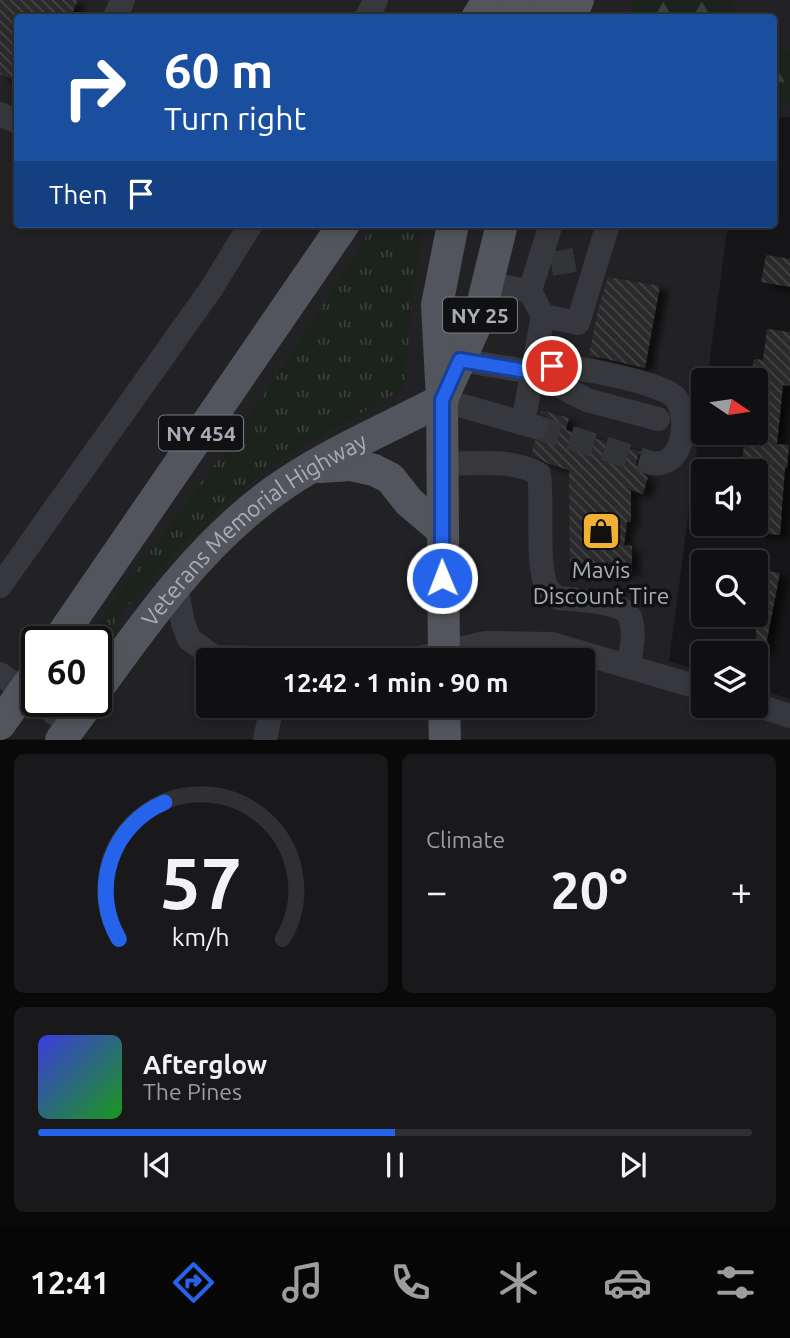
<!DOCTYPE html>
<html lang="en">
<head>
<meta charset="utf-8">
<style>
	:root { --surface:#101012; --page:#19191b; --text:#f1f3f6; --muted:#9c9d9f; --line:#303032; --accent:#2563eb }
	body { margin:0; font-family:Ubuntu,sans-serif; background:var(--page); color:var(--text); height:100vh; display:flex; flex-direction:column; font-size:26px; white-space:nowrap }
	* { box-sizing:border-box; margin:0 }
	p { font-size:23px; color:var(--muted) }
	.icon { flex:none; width:38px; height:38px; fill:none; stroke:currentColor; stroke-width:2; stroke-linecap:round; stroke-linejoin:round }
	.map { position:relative; height:740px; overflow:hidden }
	.panel { display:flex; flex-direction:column; gap:14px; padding:14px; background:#09090a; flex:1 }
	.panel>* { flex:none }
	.top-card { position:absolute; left:14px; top:14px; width:763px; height:214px; border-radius:7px; box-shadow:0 4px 10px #0003,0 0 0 2px var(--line); background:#1a4fa0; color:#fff; overflow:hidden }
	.needle { width:46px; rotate:103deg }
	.controls { position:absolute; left:691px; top:368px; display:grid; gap:14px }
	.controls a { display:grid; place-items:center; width:77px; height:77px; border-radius:7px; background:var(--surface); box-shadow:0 4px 10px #0003,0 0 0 2px var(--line); font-size:35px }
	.speed { position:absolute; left:21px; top:626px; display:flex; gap:14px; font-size:35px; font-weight:700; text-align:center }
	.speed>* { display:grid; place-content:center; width:91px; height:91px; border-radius:50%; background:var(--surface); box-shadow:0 4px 10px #0003,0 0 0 2px var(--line); line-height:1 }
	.speed .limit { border:4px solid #111; border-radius:10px; background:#fff; color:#111 }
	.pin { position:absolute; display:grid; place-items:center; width:60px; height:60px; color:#fff; margin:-30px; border:4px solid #fff; border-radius:50%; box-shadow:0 2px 7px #0007 }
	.me { position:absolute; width:77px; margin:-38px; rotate:359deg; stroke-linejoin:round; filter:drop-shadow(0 0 5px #0008) }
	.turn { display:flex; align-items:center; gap:24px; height:147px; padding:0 35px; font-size:32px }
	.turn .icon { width:91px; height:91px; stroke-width:2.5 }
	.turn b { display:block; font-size:49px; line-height:60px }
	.then { display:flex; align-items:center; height:66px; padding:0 35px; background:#0003; gap:14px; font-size:26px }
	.big { font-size:52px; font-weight:600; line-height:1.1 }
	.panel .tile { flex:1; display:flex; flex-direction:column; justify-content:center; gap:10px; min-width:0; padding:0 24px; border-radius:10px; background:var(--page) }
	.panel .dial { align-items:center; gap:0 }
	.dial svg { height:182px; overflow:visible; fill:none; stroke:var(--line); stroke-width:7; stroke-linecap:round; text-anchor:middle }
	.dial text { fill:var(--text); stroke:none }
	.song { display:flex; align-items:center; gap:21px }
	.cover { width:84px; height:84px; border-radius:10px; background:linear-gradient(135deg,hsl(240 70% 55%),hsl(120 70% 35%)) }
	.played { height:7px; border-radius:4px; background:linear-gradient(90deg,var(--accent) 50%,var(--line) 50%) }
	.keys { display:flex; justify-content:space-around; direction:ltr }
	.heat { display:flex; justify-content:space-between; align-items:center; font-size:38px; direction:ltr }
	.panel .tiles { flex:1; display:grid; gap:14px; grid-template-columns:1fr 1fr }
	.tile:last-child { grid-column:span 2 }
	.trip { position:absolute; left:196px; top:648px; width:399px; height:70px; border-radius:7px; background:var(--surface); box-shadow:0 4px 10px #0003,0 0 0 2px var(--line); font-weight:600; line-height:70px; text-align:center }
	.dock { display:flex; height:112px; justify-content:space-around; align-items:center; background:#060607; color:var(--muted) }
	.dock .icon { width:49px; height:49px }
	.dock .on { color:var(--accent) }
	.dock b { font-size:32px; color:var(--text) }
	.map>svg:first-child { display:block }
</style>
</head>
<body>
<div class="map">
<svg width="790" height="740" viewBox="0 0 790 740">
	<defs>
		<pattern id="forest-firs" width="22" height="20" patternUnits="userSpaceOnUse" patternTransform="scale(1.75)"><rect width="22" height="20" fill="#1c231d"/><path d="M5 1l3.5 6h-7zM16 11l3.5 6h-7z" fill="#3a403c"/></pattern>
		<pattern id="park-tufts" width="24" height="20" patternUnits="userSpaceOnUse" patternTransform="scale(1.75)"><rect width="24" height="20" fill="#1c231d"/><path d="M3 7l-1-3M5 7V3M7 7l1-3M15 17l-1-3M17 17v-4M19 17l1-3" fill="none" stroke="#3a403c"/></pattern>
		<pattern id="building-back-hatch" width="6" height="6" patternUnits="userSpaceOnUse" patternTransform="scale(1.75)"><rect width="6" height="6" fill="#29292c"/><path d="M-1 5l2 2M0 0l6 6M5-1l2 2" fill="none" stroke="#454548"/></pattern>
		<filter id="shadow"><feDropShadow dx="8" dy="4.5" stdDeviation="3.5" flood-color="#0009"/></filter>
	</defs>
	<rect width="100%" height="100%" fill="#161618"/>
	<!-- built -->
	<path fill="#222225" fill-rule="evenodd" d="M0,0H790V117H774V18H18V224H728L707,380H704L703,403L669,661L703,672L704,705H756V688L790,699V739H0ZM37,642H96V702H37ZM208,660H583V705H208Z"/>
	<!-- forest -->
	<g fill="url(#forest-firs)">
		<polygon points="632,0 734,0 733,17 629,17"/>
		<polygon points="774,49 790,50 790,104 774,104"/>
	</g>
	<!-- park -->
	<polygon fill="url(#park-tufts)" points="374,224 424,224 413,292 404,388 273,464 202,524 139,592 96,646 96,642 83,642 218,460 287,361"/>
	<!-- building -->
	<g fill="url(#building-back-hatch)" filter="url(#shadow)">
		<polygon points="0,0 78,0 70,18 18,18 18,82 0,74"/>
		<polygon points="766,255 790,259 790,287 761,282"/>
		<polygon points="608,277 660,286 645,368 589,355 598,310"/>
		<polygon points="767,329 790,332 790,386 783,385 777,444 789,445 787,468 785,468 780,535 756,533 756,465 742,463 745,432 756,432 756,380 751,380 754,359 763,360"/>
		<polygon points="541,410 569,418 566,430 642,452 638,456 636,464 639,471 648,477 643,494 631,490 631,522 627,522 624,545 632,546 632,572 600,573 600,564 570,564 569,470 549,464 532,454 534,441 546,438 550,430 550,423 546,416 540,413"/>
		<polygon points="756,569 780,573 765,650 756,649"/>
	</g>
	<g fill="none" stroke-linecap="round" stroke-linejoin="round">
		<!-- minor-tunnel -->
		<g stroke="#333438" stroke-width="24" stroke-dasharray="24 12" stroke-linecap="butt">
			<polyline points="551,264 586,258"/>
			<polyline points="536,427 651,463"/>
		</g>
		<!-- minor -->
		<g stroke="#37383d" stroke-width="24">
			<polyline points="114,18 123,0"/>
			<polyline points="366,18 376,0"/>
			<polyline points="0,114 18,122"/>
			<polyline points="551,224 530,291 543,316 578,323 608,224"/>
			<polyline points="487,284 530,291"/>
			<polyline points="460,360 532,372 587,400 658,419"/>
			<path d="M532,372C539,370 547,366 553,366C572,365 667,384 676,398C690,418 684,469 651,463"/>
			<polyline points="442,400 536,427"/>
			<polyline points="523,423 543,316"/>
			<path d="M441,464C472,464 512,458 539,474C543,502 536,568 547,588C550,593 553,596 559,598C577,600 627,601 631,620C635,635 631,651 629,666"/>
			<polyline points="0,586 211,289 251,224"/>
			<polyline points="176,586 183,623 189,639 214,657 330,660"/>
			<polyline points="411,660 485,643 552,644 704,689"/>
			<polyline points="0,674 37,700"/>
			<polyline points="39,702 71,726"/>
			<polyline points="756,705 790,716"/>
			<polyline points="265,740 272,705"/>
		</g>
		<!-- major -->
		<g stroke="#53555c" stroke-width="32">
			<polyline points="477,18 488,0"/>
			<polyline points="512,18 519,0"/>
			<polyline points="542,18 546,0"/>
			<polyline points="570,18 578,0"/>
			<polyline points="444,395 479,318 502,224"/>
			<polyline points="319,467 351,465 374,470 390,478 409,502 441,529"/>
			<polyline points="57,642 344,224"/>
			<polyline points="444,660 442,400 437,305 453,224"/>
			<path id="s1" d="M96,691C147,620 201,544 273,492C324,455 386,429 442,400"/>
			<polyline points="444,705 445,740"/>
			<polyline points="0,724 37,672"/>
			<polyline points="61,740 89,702"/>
		</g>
	</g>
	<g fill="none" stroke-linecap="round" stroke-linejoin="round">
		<!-- route casing -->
		<g stroke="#184099" stroke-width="18">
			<polyline id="route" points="442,578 442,400 460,360 532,372 552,366"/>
		</g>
		<!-- route -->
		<use href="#route" stroke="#2563eb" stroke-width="12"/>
	</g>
	<!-- icons -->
	<defs>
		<g id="shop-square" transform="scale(2.0125)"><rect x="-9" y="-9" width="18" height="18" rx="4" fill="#f2b134" stroke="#111113"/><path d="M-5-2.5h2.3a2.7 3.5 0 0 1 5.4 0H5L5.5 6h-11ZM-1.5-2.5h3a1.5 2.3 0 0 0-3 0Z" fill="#111"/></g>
	</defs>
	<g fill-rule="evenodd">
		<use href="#shop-square" x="601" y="531"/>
	</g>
	<g text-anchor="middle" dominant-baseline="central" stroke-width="7" stroke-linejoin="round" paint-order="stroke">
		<!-- shield labels -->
		<g fill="#111113" stroke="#7b7e86" stroke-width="2">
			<rect x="443" y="297.5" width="74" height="35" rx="5"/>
			<rect x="159" y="415.5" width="84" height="35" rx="5"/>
		</g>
		<g font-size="21" font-weight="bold" fill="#a8adb8">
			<text x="480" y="315">NY 25</text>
			<text x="201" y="433">NY 454</text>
		</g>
		<!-- street labels -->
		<g font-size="23" fill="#a8adb8" stroke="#111113">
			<text stroke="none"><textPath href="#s1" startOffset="229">Veterans Memorial Highway</textPath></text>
		</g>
		<!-- poi labels -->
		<g font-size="23" fill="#a8adb8" stroke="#111113">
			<text x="601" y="569">Mavis<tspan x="601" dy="26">Discount Tire</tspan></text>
		</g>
	</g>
</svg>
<div class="controls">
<a><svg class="needle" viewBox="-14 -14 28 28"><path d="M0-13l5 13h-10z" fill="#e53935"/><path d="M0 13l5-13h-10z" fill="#9c9d9f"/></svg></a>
<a><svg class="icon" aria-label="sound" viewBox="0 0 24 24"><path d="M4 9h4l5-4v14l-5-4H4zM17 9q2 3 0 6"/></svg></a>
<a><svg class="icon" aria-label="search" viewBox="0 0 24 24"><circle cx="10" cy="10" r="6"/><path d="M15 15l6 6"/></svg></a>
<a><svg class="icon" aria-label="layers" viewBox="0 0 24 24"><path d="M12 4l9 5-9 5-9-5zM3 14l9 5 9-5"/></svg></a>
</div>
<div class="speed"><div class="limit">60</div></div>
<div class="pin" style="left:552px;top:366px;background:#d93025"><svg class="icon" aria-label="arrive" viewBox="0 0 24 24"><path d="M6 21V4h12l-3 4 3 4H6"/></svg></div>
<svg class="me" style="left:442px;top:578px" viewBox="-20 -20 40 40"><circle r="17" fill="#2563eb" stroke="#fff" stroke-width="3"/><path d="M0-11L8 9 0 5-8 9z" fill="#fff"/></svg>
<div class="trip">12:42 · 1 min · 90 m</div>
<div class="top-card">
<div class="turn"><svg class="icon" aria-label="right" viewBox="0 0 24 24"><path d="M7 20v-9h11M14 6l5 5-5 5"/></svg><div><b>60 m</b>Turn right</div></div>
<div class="then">Then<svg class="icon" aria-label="arrive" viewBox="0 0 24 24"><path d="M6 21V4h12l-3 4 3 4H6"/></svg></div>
</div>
</div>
<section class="panel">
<div class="tiles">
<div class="tile dial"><svg viewBox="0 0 100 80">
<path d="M14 69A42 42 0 1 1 86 69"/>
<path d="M14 69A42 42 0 0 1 34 9" stroke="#2563eb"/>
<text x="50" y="56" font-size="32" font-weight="700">57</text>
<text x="50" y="72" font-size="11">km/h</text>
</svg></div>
<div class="tile"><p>Climate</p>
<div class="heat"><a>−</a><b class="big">20°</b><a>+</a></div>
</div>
<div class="tile">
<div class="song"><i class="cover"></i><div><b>Afterglow</b><p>The Pines</p></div></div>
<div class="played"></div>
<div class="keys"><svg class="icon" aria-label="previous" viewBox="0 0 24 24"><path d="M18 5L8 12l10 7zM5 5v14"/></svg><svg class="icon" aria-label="pause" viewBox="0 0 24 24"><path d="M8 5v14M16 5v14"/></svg><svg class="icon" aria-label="next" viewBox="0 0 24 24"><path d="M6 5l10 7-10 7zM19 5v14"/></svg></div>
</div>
</div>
</section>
<nav class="dock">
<b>12:41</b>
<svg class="icon on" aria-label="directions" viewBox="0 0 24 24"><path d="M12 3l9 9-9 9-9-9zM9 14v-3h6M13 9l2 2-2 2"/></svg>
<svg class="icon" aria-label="music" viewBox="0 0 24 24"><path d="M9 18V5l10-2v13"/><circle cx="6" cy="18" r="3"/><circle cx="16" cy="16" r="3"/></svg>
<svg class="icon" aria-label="phone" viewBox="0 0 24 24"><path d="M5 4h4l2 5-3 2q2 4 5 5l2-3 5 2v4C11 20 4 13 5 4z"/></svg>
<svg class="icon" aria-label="climate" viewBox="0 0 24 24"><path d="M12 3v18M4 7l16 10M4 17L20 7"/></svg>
<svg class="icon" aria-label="car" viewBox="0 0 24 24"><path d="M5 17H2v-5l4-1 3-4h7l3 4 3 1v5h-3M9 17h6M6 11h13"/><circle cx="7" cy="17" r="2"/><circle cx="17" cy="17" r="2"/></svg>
<svg class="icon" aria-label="filters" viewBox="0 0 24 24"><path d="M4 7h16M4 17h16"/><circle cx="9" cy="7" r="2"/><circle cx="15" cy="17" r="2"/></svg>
</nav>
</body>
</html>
